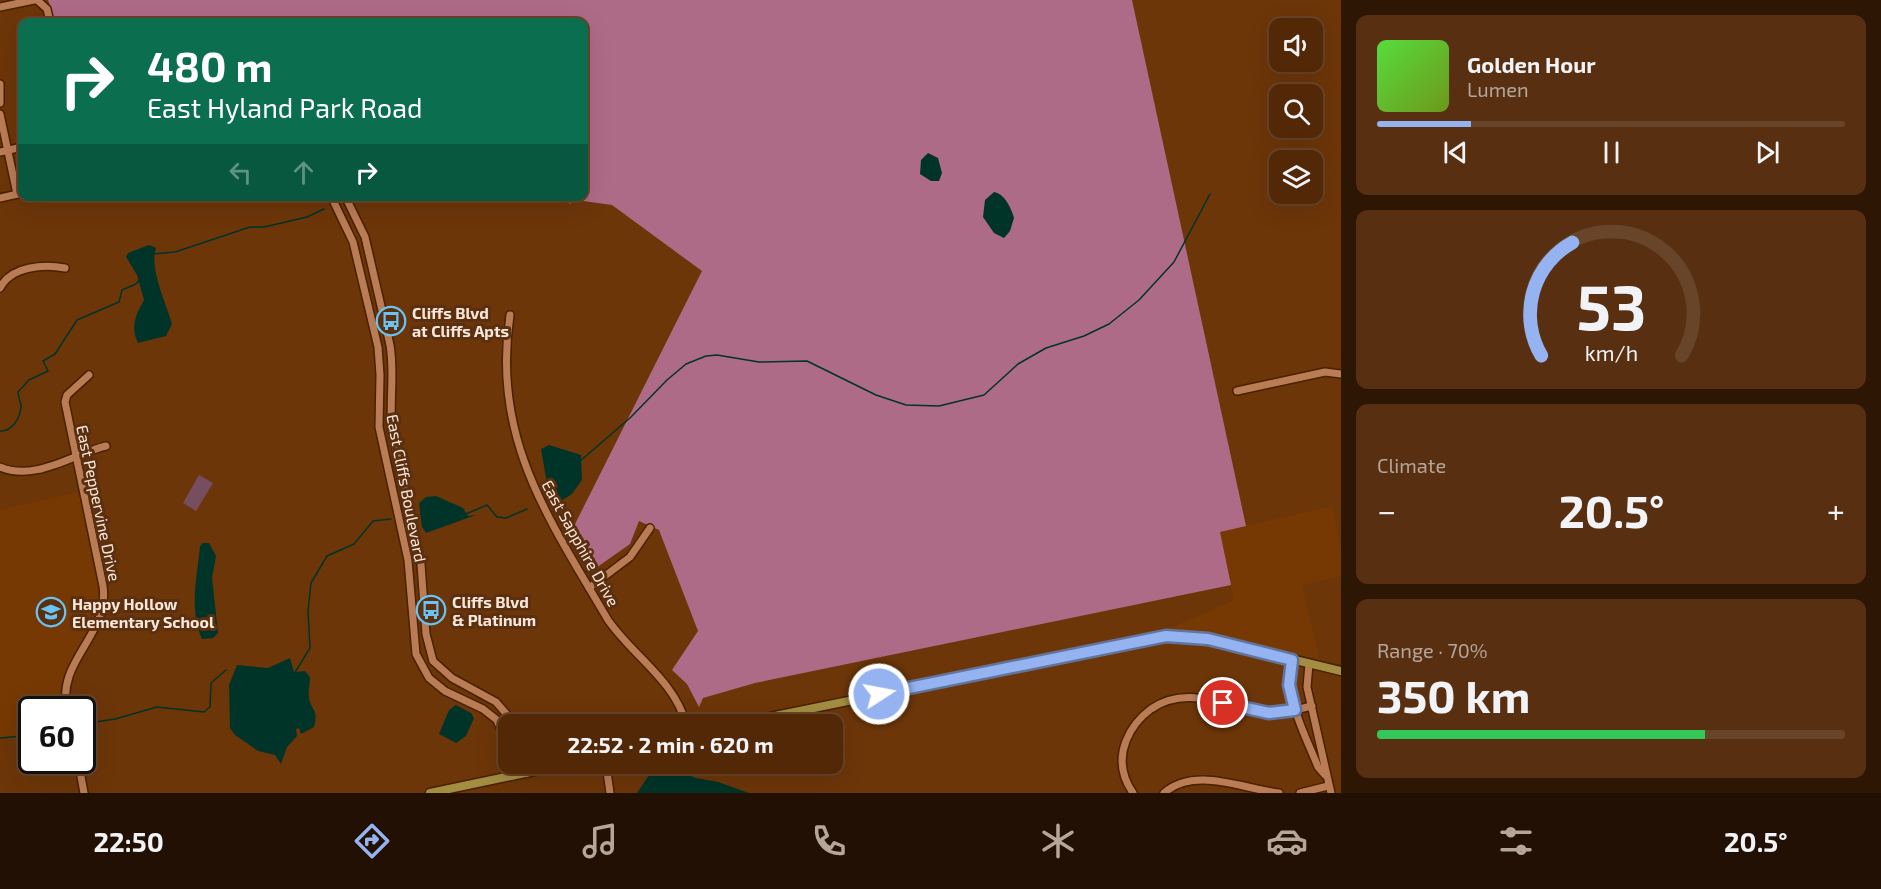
<!DOCTYPE html>
<html lang="en">
<head>
<meta charset="utf-8">
<style>
	:root { --surface:#522807; --page:#583011; --text:#f1f3f6; --muted:#b5a69b; --line:#684428; --accent:#95b2f1 }
	body { margin:0; font-family:"Exo 2",sans-serif; background:var(--page); color:var(--text); height:100vh; display:flex; flex-direction:column; font-size:22px; white-space:nowrap }
	* { box-sizing:border-box; margin:0 }
	p { font-size:20px; color:var(--muted) }
	.icon { flex:none; width:33px; height:33px; fill:none; stroke:currentColor; stroke-width:2; stroke-linecap:round; stroke-linejoin:round }
	.map { position:relative; flex:1; overflow:hidden }
	.side { display:flex; flex-direction:column; gap:15px; padding:15px; background:#2d1604; width:540px }
	.side>* { flex:none }
	.banner { position:absolute; left:18px; top:18px; width:570px; height:183px; border-radius:12px; box-shadow:0 6px 24px #0002,0 0 0 2px var(--line); background:#0b6e4f; color:#fff; overflow:hidden }
	.buttons { position:absolute; left:1269px; top:18px; display:grid; gap:12px }
	.buttons a { display:grid; place-items:center; width:54px; height:54px; border-radius:12px; background:var(--surface); box-shadow:0 6px 24px #0002,0 0 0 2px var(--line); font-size:30px }
	.speed { position:absolute; left:18px; top:696px; display:flex; gap:12px; font-size:30px; font-weight:700; text-align:center }
	.speed>* { display:grid; place-content:center; width:78px; height:78px; border-radius:50%; background:var(--surface); box-shadow:0 6px 24px #0002,0 0 0 2px var(--line); line-height:1 }
	.speed .limit { border:3px solid #111; border-radius:9px; background:#fff; color:#111 }
	.pin { position:absolute; display:grid; place-items:center; width:51px; height:51px; color:#fff; margin:-26px; border:3px solid #fff; border-radius:50%; box-shadow:0 2px 6px #0007 }
	.me { position:absolute; width:66px; margin:-33px; rotate:79deg; stroke-linejoin:round; filter:drop-shadow(0 0 4px #0008) }
	.turn { display:flex; align-items:center; gap:21px; height:126px; padding:0 30px; font-size:27px }
	.turn .icon { width:78px; height:78px; stroke-width:2.5 }
	.turn b { display:block; font-size:42px; line-height:51px }
	.lanes { display:flex; align-items:center; height:57px; padding:0 30px; background:#0003; justify-content:center; gap:30px; direction:ltr }
	.lanes .off { opacity:.35 }
	.big { font-size:45px; font-weight:700; line-height:1.1 }
	.side .card { flex:1; display:flex; flex-direction:column; justify-content:center; gap:9px; min-width:0; padding:0 21px; border-radius:12px; background:var(--page) }
	.side .dial { align-items:center; gap:0 }
	.dial svg { height:156px; overflow:visible; fill:none; stroke:var(--line); stroke-width:7; stroke-linecap:round; text-anchor:middle }
	.dial text { fill:var(--text); stroke:none }
	.song { display:flex; align-items:center; gap:18px }
	.cover { width:72px; height:72px; border-radius:9px; background:linear-gradient(135deg,hsl(110 70% 55%),hsl(80 70% 35%)) }
	.played { height:6px; border-radius:3px; background:linear-gradient(90deg,var(--accent) 20%,var(--line) 20%) }
	.keys { display:flex; justify-content:space-around; direction:ltr }
	.heat { display:flex; justify-content:space-between; align-items:center; font-size:33px; direction:ltr }
	.charge { height:9px; border-radius:4px; background:linear-gradient(90deg,#34c759 70%,var(--line) 0) }
	.trip { position:absolute; left:498px; top:714px; width:345px; height:60px; border-radius:12px; background:var(--surface); box-shadow:0 6px 24px #0002,0 0 0 2px var(--line); font-weight:700; line-height:60px; text-align:center }
	.tabs { display:flex; height:96px; justify-content:space-around; align-items:center; background:#211003; color:var(--muted) }
	.tabs .icon { width:42px; height:42px }
	.tabs .current { color:var(--accent) }
	.tabs b { font-size:27px; color:var(--text) }
	main { display:flex; flex:1; min-height:0 }
	.map>svg:first-child { display:block }
</style>
</head>
<body>
<main>
<div class="map">
<svg width="1341" height="793" viewBox="0 0 1341 793">
	<rect width="100%" height="100%" fill="#6d3609"/>
	<!-- built -->
	<g fill="#773903">
		<polygon points="83,491 104,607 72,664 67,709 32,710 31,735 0,738 0,510"/>
		<polygon points="1332,506 1341,549 1341,576 1302,585 1321,666 1208,639 1146,639 1234,600 1220,532"/>
	</g>
	<!-- green -->
	<polygon fill="#764e5f" points="199,475 213,483 196,511 183,503"/>
	<!-- forest -->
	<polygon fill="#ae6b87" points="48,0 1132,0 1246,526 1220,532 1231,585 755,683 703,698 699,707 687,684 672,670 698,631 659,530 639,521 630,544 593,570 568,538 702,271 612,205 576,200 570,204 564,197 584,196 584,22 50,22 47,9 50,6"/>
	<!-- water -->
	<g fill="#003428">
		<polygon points="928,153 938,158 942,173 939,181 931,181 920,174 921,160"/>
		<path d="M994,192C1005,194 1011,208 1014,218L1010,231L1004,238L994,233L983,217L985,200Z"/>
		<path d="M149,245L156,248C149,268 166,303 172,324L166,336L138,343C130,327 136,314 144,300L137,275L126,257L128,253Z"/>
		<polygon points="549,445 581,455 582,480 572,494 558,503 549,495 541,449"/>
		<polygon points="436,496 463,508 468,516 476,515 426,533 422,527 419,503 426,497"/>
		<path d="M203,543H209L216,556L212,578L218,633L213,638L202,639C189,608 197,578 200,546Z"/>
		<path d="M290,658L294,672L305,671L310,677C310,683 308,691 309,698C311,710 319,709 314,727L301,734L299,728L296,729L297,736L287,747L281,764L275,755L258,751L235,735L230,728L229,685L237,665L268,668Z"/>
		<polygon points="456,705 471,713 474,718 466,736 456,743 439,734 449,710"/>
		<polygon points="662,765 696,778 718,782 749,793 637,793 649,775"/>
	</g>
	<g fill="none" stroke-linecap="round" stroke-linejoin="round">
		<!-- stream -->
		<g stroke="#003428" stroke-width="1.5">
			<polyline points="152,254 175,252 250,227 264,227 307,217 324,209"/>
			<path d="M0,431C12,432 20,418 21,407C21,402 18,397 18,392L29,380L48,371L43,361L55,354L77,320L119,302L122,290L136,284L139,280"/>
			<polyline points="579,462 630,418 667,380 686,364 706,356 717,355 759,362 807,361 876,395 906,405 939,406 984,395 1018,364 1046,348 1084,336 1109,324 1139,300 1174,262 1210,194"/>
			<polyline points="466,514 487,505 497,517 506,518 527,509"/>
			<polyline points="294,674 310,648 308,611 311,583 327,556 354,544 373,521 391,519"/>
			<polyline points="82,724 115,719 157,707 204,712 210,707 211,683 226,670"/>
			<polyline points="0,738 32,735"/>
		</g>
		<!-- minor casing -->
		<g stroke="#492000" stroke-width="10">
			<g id="minor">
				<polyline points="37,0 47,9 50,22"/>
				<polyline points="0,7 34,0"/>
				<polyline points="0,84 0,103"/>
				<polyline points="0,114 17,194"/>
				<polyline points="0,152 22,147"/>
				<polyline points="331,196 353,242 378,347 380,375 379,427 408,560 416,654 429,678 445,691 483,709 497,720 508,748"/>
				<path d="M345,196L365,237L390,345C395,374 389,402 392,431L421,564L426,634L433,661L452,678L496,702L515,724"/>
				<polyline points="0,198 22,193"/>
				<path d="M0,288C11,266 44,264 65,268"/>
				<path d="M510,315C491,438 549,519 608,620C633,656 675,681 686,724"/>
				<polyline points="1237,391 1325,372 1341,374"/>
				<path d="M0,467C35,482 73,454 106,446"/>
				<polyline points="589,588 630,557 650,528"/>
				<path d="M1292,660C1284,698 1304,732 1318,767L1325,775"/>
				<polyline points="1309,664 1307,687 1331,793"/>
				<path d="M67,710C56,660 110,635 103,586L65,402L67,395L89,375"/>
				<polyline points="78,760 84,793"/>
				<polyline points="511,764 513,776"/>
				<polyline points="525,764 527,773"/>
				<polyline points="606,764 610,793"/>
				<path d="M1133,793C1122,777 1119,759 1126,741C1131,728 1140,717 1151,709C1191,682 1229,711 1271,713C1285,714 1298,709 1312,706"/>
				<path d="M1164,793C1195,766 1243,789 1279,793"/>
				<polyline points="1300,793 1328,786"/>
			</g>
		</g>
		<!-- major casing -->
		<g stroke="#492000" stroke-width="11">
			<g id="major">
				<polyline points="736,724 1166,636 1208,639 1341,671"/>
				<polyline points="430,793 568,764"/>
			</g>
		</g>
		<!-- minor -->
		<use href="#minor" stroke="#ba7c55" stroke-width="7"/>
		<!-- major -->
		<use href="#major" stroke="#a28d40" stroke-width="8"/>
	</g>
	<g fill="none" stroke-linecap="round" stroke-linejoin="round">
		<!-- route casing -->
		<g stroke="#61749d" stroke-width="15">
			<polyline id="route" points="879,694 1166,636 1208,639 1292,660 1289,685 1295,710 1269,713 1223,703"/>
		</g>
		<!-- route -->
		<use href="#route" stroke="#95b2f1" stroke-width="10"/>
	</g>
	<!-- icons -->
	<defs>
		<g id="bus-ring" transform="scale(1.5)"><circle r="9.5" fill="#5a3011" stroke="#6ac3f1" stroke-width="1.5"/><path d="M-5-6H5V4H4V6H2V4H-2V6H-4V4H-5ZM-3.5-4V0h7V-4ZM-3.5 1.2v1.5H-2V1.2ZM2 1.2v1.5H3.5V1.2Z" fill="#6ac3f1"/></g>
		<g id="school-ring" transform="scale(1.5)"><circle r="9.5" fill="#5a3011" stroke="#6ac3f1" stroke-width="1.5"/><path d="M0-5L7-2L0 1L-7-2ZM-4 1L0 2.5L4 1V4Q0 6-4 4Z" fill="#6ac3f1"/></g>
	</defs>
	<g fill-rule="evenodd">
		<use href="#bus-ring" x="391" y="321"/>
		<use href="#bus-ring" x="431" y="610"/>
		<use href="#school-ring" x="51" y="612"/>
	</g>
	<g text-anchor="middle" dominant-baseline="central" stroke-width="6" stroke-linejoin="round" paint-order="stroke">
		<!-- poi labels -->
		<g font-size="16" font-weight="bold" fill="#fce8db" stroke="#5a3011" text-anchor="start">
			<text x="412" y="312">Cliffs Blvd<tspan x="412" dy="18">at Cliffs Apts</tspan></text>
			<text x="452" y="601">Cliffs Blvd<tspan x="452" dy="18">&amp; Platinum</tspan></text>
			<text x="72" y="603">Happy Hollow<tspan x="72" dy="18">Elementary School</tspan></text>
		</g>
		<!-- street labels -->
		<g font-size="16" fill="#fce8db" stroke="#5a3011">
			<text transform="translate(407 488) rotate(79)">East Cliffs Boulevard</text>
			<text transform="translate(99 503) rotate(78)">East Peppervine Drive</text>
			<text transform="translate(581 543) rotate(61)">East Sapphire Drive</text>
		</g>
	</g>
</svg>
<div class="buttons">
<a><svg class="icon" aria-label="sound" viewBox="0 0 24 24"><path d="M4 9h4l5-4v14l-5-4H4zM17 9q2 3 0 6"/></svg></a>
<a><svg class="icon" aria-label="search" viewBox="0 0 24 24"><circle cx="10" cy="10" r="6"/><path d="M15 15l6 6"/></svg></a>
<a><svg class="icon" aria-label="layers" viewBox="0 0 24 24"><path d="M12 4l9 5-9 5-9-5zM3 14l9 5 9-5"/></svg></a>
</div>
<div class="speed"><div class="limit">60</div></div>
<div class="pin" style="left:1223px;top:703px;background:#d93025"><svg class="icon" aria-label="arrive" viewBox="0 0 24 24"><path d="M6 21V4h12l-3 4 3 4H6"/></svg></div>
<svg class="me" style="left:879px;top:694px" viewBox="-20 -20 40 40"><circle r="17" fill="#95b2f1" stroke="#fff" stroke-width="3"/><path d="M0-11L8 9 0 5-8 9z" fill="#fff"/></svg>
<div class="trip">22:52 · 2 min · 620 m</div>
<div class="banner">
<div class="turn"><svg class="icon" aria-label="right" viewBox="0 0 24 24"><path d="M7 20v-9h11M14 6l5 5-5 5"/></svg><div><b>480 m</b>East Hyland Park Road</div></div>
<div class="lanes"><svg class="icon off" aria-label="left" viewBox="0 0 24 24"><path d="M17 20v-9H6M10 6l-5 5 5 5"/></svg><svg class="icon off" aria-label="ahead" viewBox="0 0 24 24"><path d="M12 20V5M6 11l6-6 6 6"/></svg><svg class="icon" aria-label="right" viewBox="0 0 24 24"><path d="M7 20v-9h11M14 6l5 5-5 5"/></svg></div>
</div>
</div>
<section class="side">
<div class="card">
<div class="song"><i class="cover"></i><div><b>Golden Hour</b><p>Lumen</p></div></div>
<div class="played"></div>
<div class="keys"><svg class="icon" aria-label="previous" viewBox="0 0 24 24"><path d="M18 5L8 12l10 7zM5 5v14"/></svg><svg class="icon" aria-label="pause" viewBox="0 0 24 24"><path d="M8 5v14M16 5v14"/></svg><svg class="icon" aria-label="next" viewBox="0 0 24 24"><path d="M6 5l10 7-10 7zM19 5v14"/></svg></div>
</div>
<div class="card dial"><svg viewBox="0 0 100 80">
<path d="M14 69A42 42 0 1 1 86 69"/>
<path d="M14 69A42 42 0 0 1 30 11" stroke="#95b2f1"/>
<text x="50" y="56" font-size="32" font-weight="700">53</text>
<text x="50" y="72" font-size="11">km/h</text>
</svg></div>
<div class="card"><p>Climate</p>
<div class="heat"><a>−</a><b class="big">20.5°</b><a>+</a></div>
</div>
<div class="card"><p>Range · 70%</p><b class="big">350 km</b><div class="charge"></div></div>
</section>
</main>
<nav class="tabs">
<b>22:50</b>
<svg class="icon current" aria-label="directions" viewBox="0 0 24 24"><path d="M12 3l9 9-9 9-9-9zM9 14v-3h6M13 9l2 2-2 2"/></svg>
<svg class="icon" aria-label="music" viewBox="0 0 24 24"><path d="M9 18V5l10-2v13"/><circle cx="6" cy="18" r="3"/><circle cx="16" cy="16" r="3"/></svg>
<svg class="icon" aria-label="phone" viewBox="0 0 24 24"><path d="M5 4h4l2 5-3 2q2 4 5 5l2-3 5 2v4C11 20 4 13 5 4z"/></svg>
<svg class="icon" aria-label="climate" viewBox="0 0 24 24"><path d="M12 3v18M4 7l16 10M4 17L20 7"/></svg>
<svg class="icon" aria-label="car" viewBox="0 0 24 24"><path d="M5 17H2v-5l4-1 3-4h7l3 4 3 1v5h-3M9 17h6M6 11h13"/><circle cx="7" cy="17" r="2"/><circle cx="17" cy="17" r="2"/></svg>
<svg class="icon" aria-label="filters" viewBox="0 0 24 24"><path d="M4 7h16M4 17h16"/><circle cx="9" cy="7" r="2"/><circle cx="15" cy="17" r="2"/></svg>
<b>20.5°</b>
</nav>
</body>
</html>
